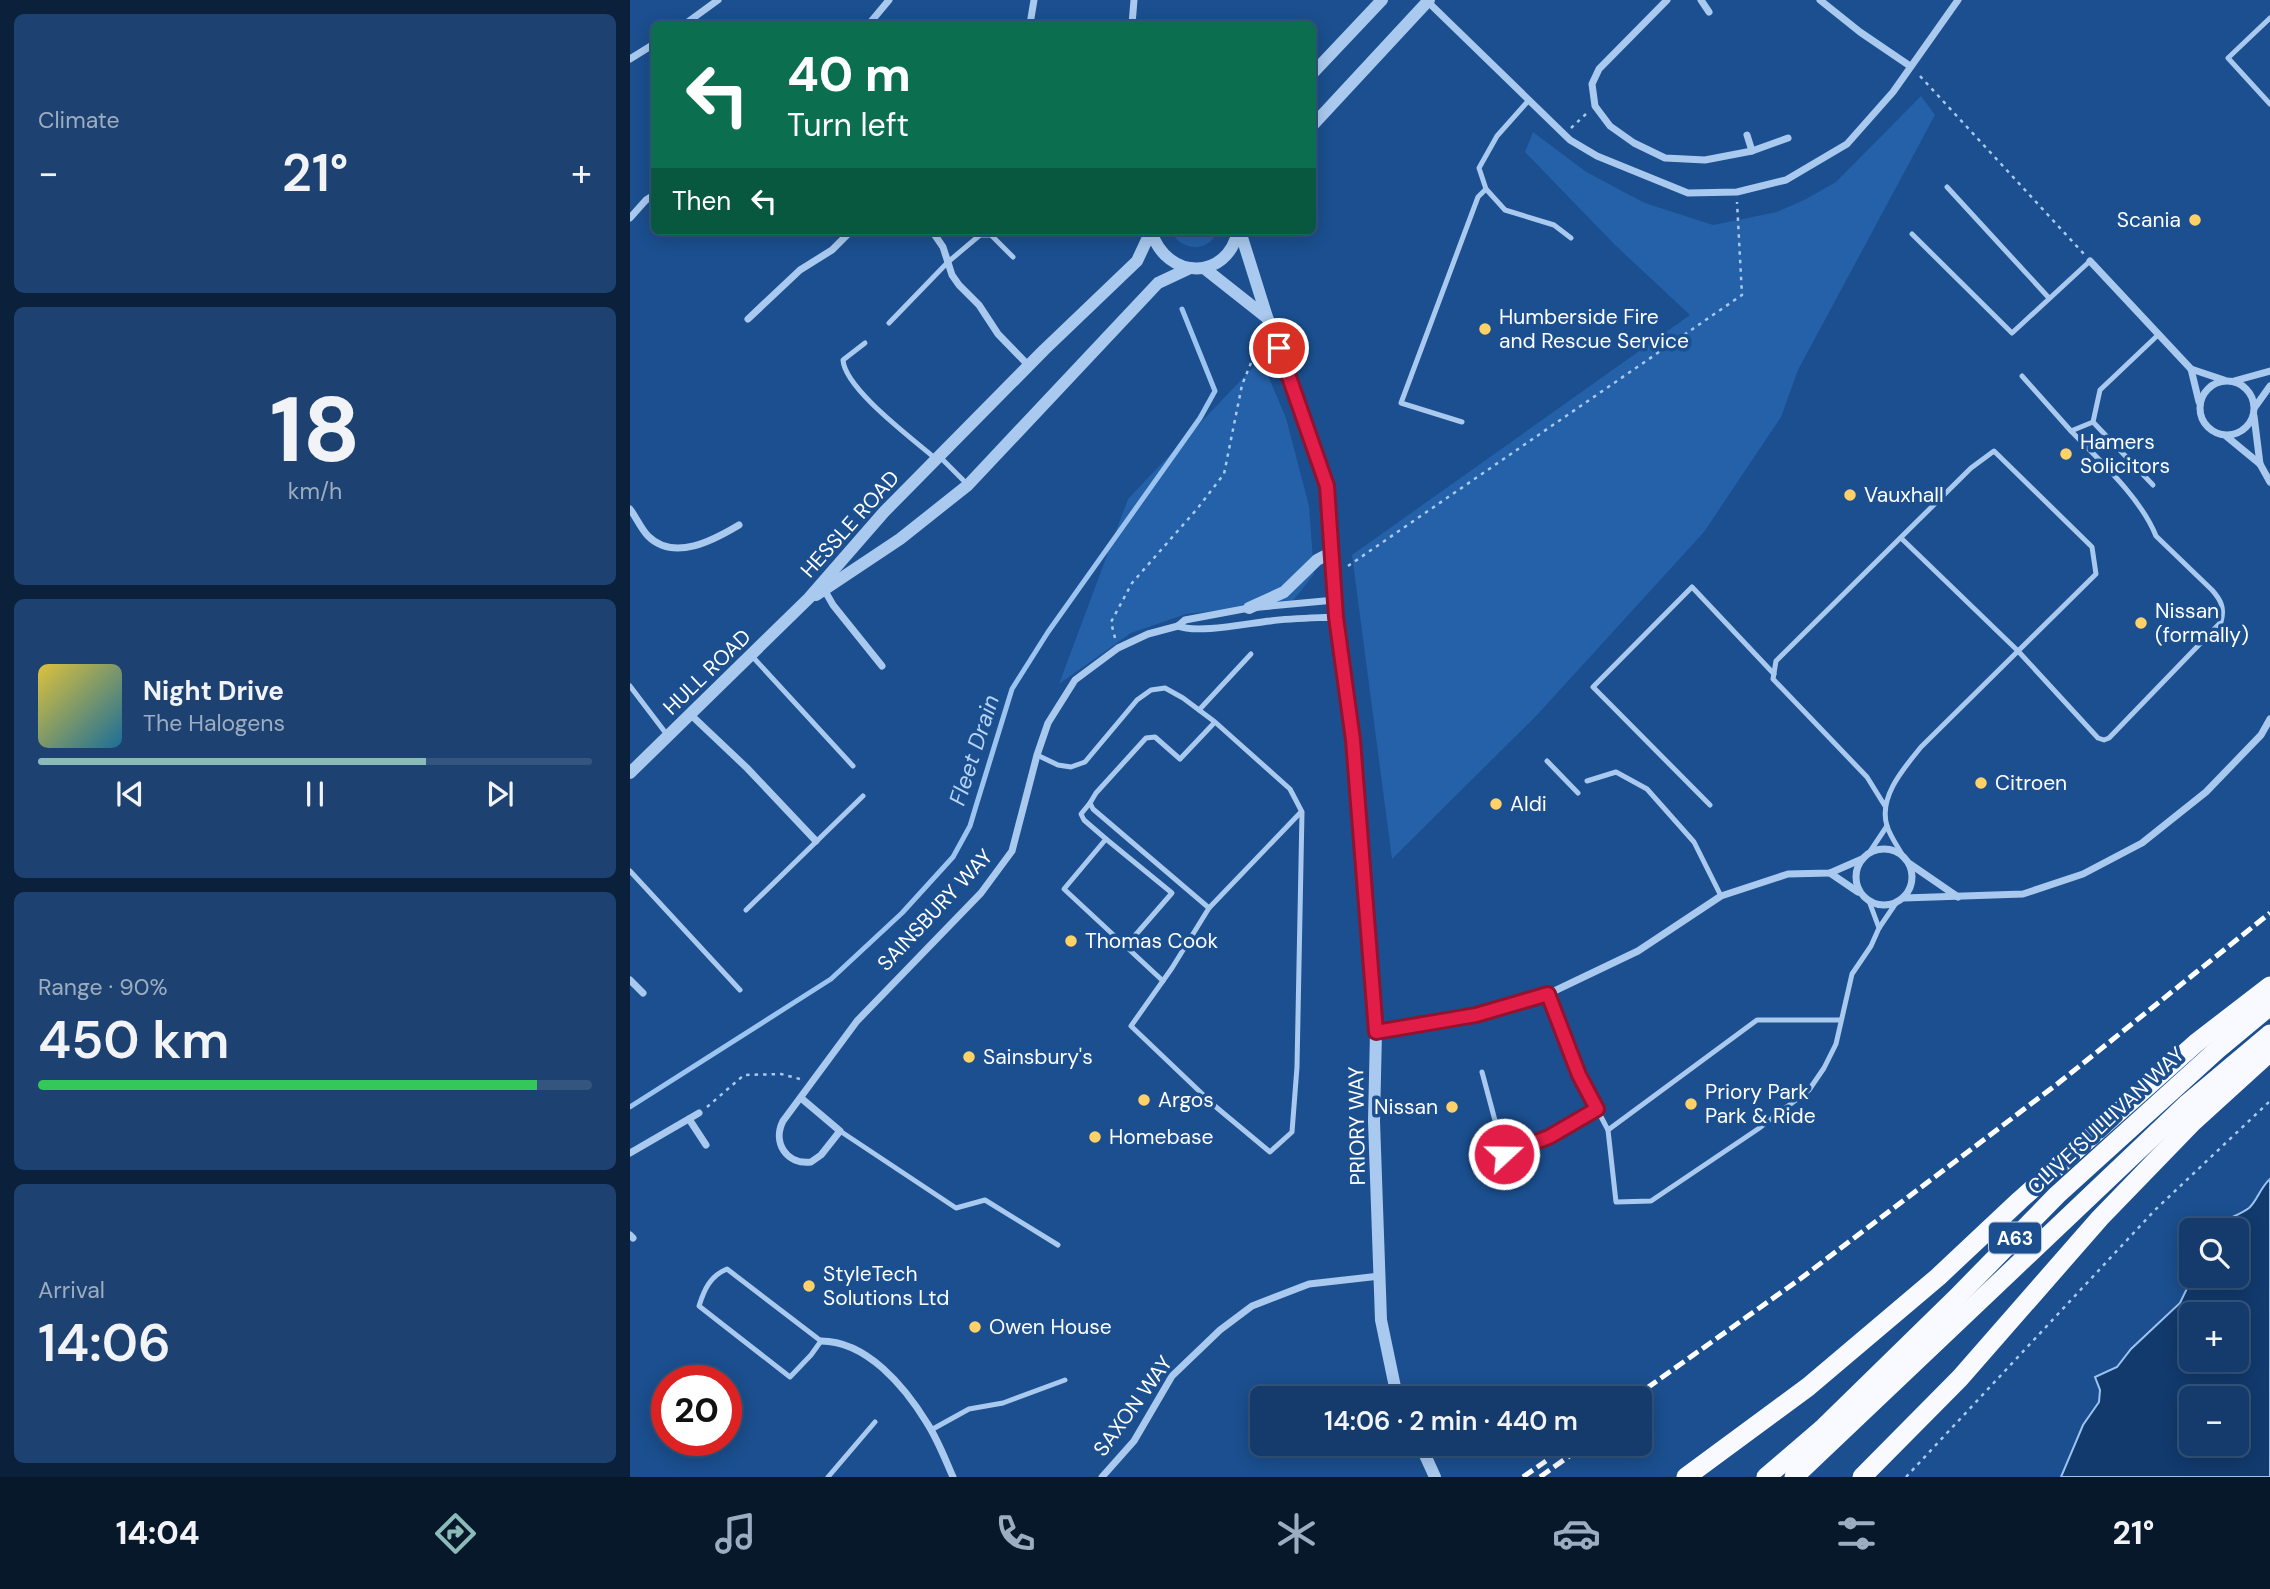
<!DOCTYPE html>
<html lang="en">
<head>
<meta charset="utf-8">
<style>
	:root { --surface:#143b6b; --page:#1d4271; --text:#f1f3f6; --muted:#9dadc1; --line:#33557e; --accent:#8bbbb9 }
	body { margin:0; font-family:"DM Sans",sans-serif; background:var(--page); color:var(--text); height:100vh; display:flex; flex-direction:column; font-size:26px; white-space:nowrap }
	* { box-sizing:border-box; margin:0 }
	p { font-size:23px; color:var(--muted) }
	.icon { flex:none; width:38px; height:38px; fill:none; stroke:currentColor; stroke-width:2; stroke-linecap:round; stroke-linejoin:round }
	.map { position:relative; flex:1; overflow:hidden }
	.panel { display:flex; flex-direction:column; gap:14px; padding:14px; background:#0b203b; width:630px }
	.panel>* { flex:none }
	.guide { position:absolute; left:21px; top:21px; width:665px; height:214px; border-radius:10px; box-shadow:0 4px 18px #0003,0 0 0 2px var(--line); background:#0b6e4f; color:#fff; overflow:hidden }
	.buttons { position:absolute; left:1549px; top:1218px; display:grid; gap:14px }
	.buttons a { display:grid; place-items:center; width:70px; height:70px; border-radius:10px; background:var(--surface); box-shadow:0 4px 18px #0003,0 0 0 2px var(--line); font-size:35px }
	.speed { position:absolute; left:21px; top:1365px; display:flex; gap:14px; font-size:35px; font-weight:700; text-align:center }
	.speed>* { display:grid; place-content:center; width:91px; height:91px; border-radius:50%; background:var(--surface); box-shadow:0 4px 18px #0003,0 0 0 2px var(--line); line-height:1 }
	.speed .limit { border:10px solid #d22; background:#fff; color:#111 }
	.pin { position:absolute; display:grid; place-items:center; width:60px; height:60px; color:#fff; margin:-30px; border:4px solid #fff; border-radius:50%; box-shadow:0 2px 7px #0007 }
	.me { position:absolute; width:77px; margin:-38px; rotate:69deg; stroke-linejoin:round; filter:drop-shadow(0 0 5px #0008) }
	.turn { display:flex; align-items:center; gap:24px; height:147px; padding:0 21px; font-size:32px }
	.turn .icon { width:91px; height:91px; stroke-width:2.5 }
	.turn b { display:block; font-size:49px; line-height:60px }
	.then { display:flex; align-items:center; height:66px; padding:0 21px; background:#0003; gap:14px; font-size:26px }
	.big { font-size:52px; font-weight:600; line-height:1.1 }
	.panel .widget { flex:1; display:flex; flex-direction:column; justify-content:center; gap:10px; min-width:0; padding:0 24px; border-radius:10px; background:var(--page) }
	.panel .dial { align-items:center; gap:0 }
	.dial b { font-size:91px; line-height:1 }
	.song { display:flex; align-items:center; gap:21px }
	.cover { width:84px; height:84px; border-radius:10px; background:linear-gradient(135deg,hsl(50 70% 55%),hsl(200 70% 35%)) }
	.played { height:7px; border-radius:4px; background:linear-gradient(90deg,var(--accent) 70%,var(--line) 70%) }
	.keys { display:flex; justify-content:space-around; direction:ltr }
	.heat { display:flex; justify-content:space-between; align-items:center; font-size:38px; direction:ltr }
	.charge { height:10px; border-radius:5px; background:linear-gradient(90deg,#34c759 90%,var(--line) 0) }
	.trip { position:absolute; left:620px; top:1386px; width:402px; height:70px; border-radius:10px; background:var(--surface); box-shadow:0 4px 18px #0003,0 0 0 2px var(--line); font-weight:600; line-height:70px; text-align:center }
	.tab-bar { display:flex; height:112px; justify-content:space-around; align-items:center; background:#08182b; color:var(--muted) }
	.tab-bar .icon { width:49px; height:49px }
	.tab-bar .selected { color:var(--accent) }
	.tab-bar b { font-size:32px; color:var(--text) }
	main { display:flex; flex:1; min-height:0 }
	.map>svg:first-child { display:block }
</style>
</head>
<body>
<main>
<section class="panel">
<div class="widget"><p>Climate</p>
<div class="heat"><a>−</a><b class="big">21°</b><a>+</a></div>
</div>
<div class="widget dial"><b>18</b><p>km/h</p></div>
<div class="widget">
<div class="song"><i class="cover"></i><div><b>Night Drive</b><p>The Halogens</p></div></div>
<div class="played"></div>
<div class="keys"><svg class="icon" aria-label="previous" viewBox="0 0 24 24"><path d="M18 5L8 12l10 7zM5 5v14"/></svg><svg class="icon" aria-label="pause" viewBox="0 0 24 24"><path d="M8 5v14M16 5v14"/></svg><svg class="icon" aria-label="next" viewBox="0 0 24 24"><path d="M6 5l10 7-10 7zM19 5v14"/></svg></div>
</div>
<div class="widget"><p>Range · 90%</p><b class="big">450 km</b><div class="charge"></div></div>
<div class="widget"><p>Arrival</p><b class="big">14:06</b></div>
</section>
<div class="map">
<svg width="1640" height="1477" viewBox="0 0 1640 1477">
	<rect width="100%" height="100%" fill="#1b4f8f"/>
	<!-- green -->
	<g fill="#2461a8">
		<polygon points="1291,96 1305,115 1168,370 1151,417 1074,532 907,715 762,859 722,555 1060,315 985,245 895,152 903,132 955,171 988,189 1015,203 1083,225 1147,212 1176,199 1206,182"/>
		<path d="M541,231H588C578,253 551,252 541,231Z"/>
		<polygon points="631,359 656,418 679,506 684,574 662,602 556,614 501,633 429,684 498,499"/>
	</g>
	<!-- water -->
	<path fill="#123a6d" stroke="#9cc4f0" stroke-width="2" fill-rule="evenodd" d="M1640,1179V1477H1431L1453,1425L1469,1402L1470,1390L1465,1377L1487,1367L1501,1349L1550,1303L1563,1276H1606V1230H1584C1594,1218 1607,1217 1619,1208C1627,1201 1630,1188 1640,1179ZM1561,1314H1606V1360H1561ZM1561,1398H1606V1444H1561Z"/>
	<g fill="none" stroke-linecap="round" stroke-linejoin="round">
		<!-- stream -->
		<polyline stroke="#9cc4f0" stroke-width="5" points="0,1107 201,979 272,913 323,857 340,826 346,806 382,689 418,632 570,418 585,391 552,309"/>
		<!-- path -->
		<g stroke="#a9c9ee" stroke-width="2.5" stroke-dasharray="3.5 5" stroke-linecap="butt">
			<polyline points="1290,76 1454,254"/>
			<polyline points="941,128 957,113"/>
			<polyline points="718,566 1112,295 1107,202"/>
			<polyline points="485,638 481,622 502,583 567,509 594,474 612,385 627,348 631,344"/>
			<polyline points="77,1107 114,1075 151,1074 170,1079"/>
			<polyline points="1276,1477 1525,1210 1640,1101"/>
		</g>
		<!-- service -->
		<g stroke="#a9c9ee" stroke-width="5">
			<polyline points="1640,18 1598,58 1640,104"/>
			<polyline points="899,100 867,136 849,168 856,189 875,210 924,225 941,238"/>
			<polyline points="1317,187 1419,298"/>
			<polyline points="1282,234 1382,333 1460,261"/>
			<polyline points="259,323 318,262 350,235 361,235 383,257"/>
			<path d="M235,343L213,360C215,389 283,439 306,459"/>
			<polyline points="1392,376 1441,431 1463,422"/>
			<polyline points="832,422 771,403 848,197 856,189"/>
			<polyline points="310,457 338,485"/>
			<polyline points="1523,485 1463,422 1470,390 1529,334"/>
			<path d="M1271,538L1388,651L1468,738L1474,740L1479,738L1591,622C1595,608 1591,600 1582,590L1526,536C1511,498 1469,460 1441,431"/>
			<polyline points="121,655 223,766"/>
			<polyline points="0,686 38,736"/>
			<polyline points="569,710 621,654"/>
			<polyline points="407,755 428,765 441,767 455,762 507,700 521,690 535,688 553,698 585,722 660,789 672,812 667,1067 662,1132 640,1152 586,1107 501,1026 542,968 579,908 463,809 460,803 466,793 516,738 525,737 550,759 585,722"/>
			<polyline points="917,761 948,793"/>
			<polyline points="957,781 986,772 1017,789 1064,842 1091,896"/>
			<polyline points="460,803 451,814 454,820 476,839 434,889 533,981"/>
			<polyline points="1080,805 963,687 1062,587 1144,674"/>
			<path d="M1255,806L1237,777L1143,679L1146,661L1341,468L1364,451L1462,547L1466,574L1291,747C1274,768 1248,797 1257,826C1260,836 1268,847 1273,856"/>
			<polyline points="476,839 542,893 495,947"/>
			<polyline points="1239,853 1257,826"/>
			<polyline points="0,871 110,990"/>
			<polyline points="1239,901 1249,928"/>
			<polyline points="579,908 671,812"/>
			<polyline points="116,910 233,796"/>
			<polyline points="918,994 949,1075 978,1130 986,1202 1021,1201 1128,1129 1179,1090 1194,1068 1206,1044 1222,974 1241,946 1249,928 1266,903"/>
			<polyline points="852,1072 874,1154 919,1137 967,1109"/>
			<polyline points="978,1130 1127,1020 1210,1020"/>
			<polyline points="210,1131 326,1208 355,1200 428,1245"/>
			<path d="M97,1269L191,1341L181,1355L160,1377L69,1306C74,1290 80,1276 97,1269Z"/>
			<polyline points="301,1430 339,1409 373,1403 435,1380"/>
			<polyline points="198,1477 245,1422"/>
		</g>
		<!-- minor -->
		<g stroke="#a9c9ee" stroke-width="7">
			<polyline points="1037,0 969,69 962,84 965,106 980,126 1004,143 1035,158 1075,160 1122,151 1158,138"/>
			<polyline points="1071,0 1079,12"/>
			<polyline points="1190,0 1230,32 1280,66"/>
			<polyline points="797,1 940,140 967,156 1058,193 1107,192 1156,180 1217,144 1263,92 1328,0"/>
			<polyline points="55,24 88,0"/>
			<polyline points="239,24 259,0"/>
			<polyline points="400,24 404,0"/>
			<polyline points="502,24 504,0"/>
			<polyline points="0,59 24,44"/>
			<polyline points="1117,135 1122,151"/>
			<polyline points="0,218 16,200 24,195"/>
			<polyline points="302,231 313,247 322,275 329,285 349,305 368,334 399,366"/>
			<polyline points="1460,261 1561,369 1594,380"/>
			<polyline points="118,319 170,270 202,250 221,231"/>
			<polyline points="1561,369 1569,402"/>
			<circle cx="1597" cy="408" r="27"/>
			<polyline points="1604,381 1640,371"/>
			<polyline points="1625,407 1640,386"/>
			<polyline points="1624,416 1630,464"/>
			<polyline points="1596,436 1630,464 1640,482"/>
			<path d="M0,509C6,517 11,529 18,536C44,562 84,540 109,525"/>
			<polyline points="195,591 203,605 252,666"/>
			<path d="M548,626C567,634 619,623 640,621C662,618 684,618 706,617"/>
			<polyline points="61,715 117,768 186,841"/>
			<circle cx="1254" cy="877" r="28"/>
			<polyline points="1280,864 1328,897"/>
			<polyline points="1200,873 1228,892"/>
			<polyline points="1274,898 1393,894 1453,874 1512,843 1576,792 1631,735 1640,719"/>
			<polyline points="0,980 13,993"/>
			<polyline points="746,1032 846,1015 918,994 1008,951 1091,896 1158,874 1200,873 1232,859"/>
			<path d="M171,1098L210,1131L191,1155L181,1162C157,1165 142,1143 153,1121L227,1021L351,893L382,851L407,755L418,723L445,680L488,648L518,634L548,626L555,620L619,608L705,600"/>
			<polyline points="59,1119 76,1145"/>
			<polyline points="0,1153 69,1113"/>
			<polyline points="0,1235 3,1238"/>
			<path d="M191,1341C237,1341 275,1387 297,1423C308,1440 315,1459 323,1477"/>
			<polyline points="472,1477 504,1441 542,1376 590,1330 622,1306 679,1284 750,1276"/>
		</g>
		<!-- tertiary -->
		<g stroke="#a9c9ee" stroke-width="12">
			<polyline points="682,74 752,0"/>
			<polyline points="682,126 799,0"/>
			<path d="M521,231C537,281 597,281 608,231"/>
			<polyline points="610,231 637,317 655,363 697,486 706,617 723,739 740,948 746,1032 744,1121 751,1320 765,1387 770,1398"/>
			<polyline points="574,268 636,317"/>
			<polyline points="186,595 270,539 338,485 528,283 560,268"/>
			<polyline points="619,608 654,592 687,560 702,552"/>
			<polyline points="0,773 179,598 254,512 414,350 507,261 521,231"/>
			<polyline points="790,1444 805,1477"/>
		</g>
		<!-- trunk -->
		<g stroke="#f8faff" stroke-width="19">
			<polyline points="1056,1477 1178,1387 1308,1277 1390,1200 1566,1043 1640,986"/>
			<polyline points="1136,1477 1192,1429 1328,1296 1427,1195 1587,1050 1640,1006"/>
			<polyline points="1164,1477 1558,1103 1640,1034"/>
			<polyline points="1232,1477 1330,1378 1470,1218 1563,1122 1640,1052"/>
		</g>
		<!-- rail -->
		<g stroke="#fff" stroke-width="5" stroke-dasharray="12 5" stroke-linecap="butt">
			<polyline points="1003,1398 1170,1279 1426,1085 1640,913"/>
			<polyline points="893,1477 916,1461"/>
			<polyline points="910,1477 956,1444"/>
		</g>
	</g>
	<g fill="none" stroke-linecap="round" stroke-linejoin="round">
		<!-- route casing -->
		<g stroke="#92132f" stroke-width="18">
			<polyline id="route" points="649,348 697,486 706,617 723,740 746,1032 846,1015 918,994 949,1075 967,1109 919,1137 874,1154"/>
		</g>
		<!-- route -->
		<use href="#route" stroke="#e11d48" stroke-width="12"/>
	</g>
	<!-- markers -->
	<g fill="#ffd166" stroke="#1b4f8f" stroke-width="2.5">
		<circle cx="1565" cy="220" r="7"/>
		<circle cx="855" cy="329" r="7"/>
		<circle cx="1436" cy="454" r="7"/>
		<circle cx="1220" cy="495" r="7"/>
		<circle cx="1511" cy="623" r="7"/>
		<circle cx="1351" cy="783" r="7"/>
		<circle cx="866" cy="804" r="7"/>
		<circle cx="441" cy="941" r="7"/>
		<circle cx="339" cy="1057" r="7"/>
		<circle cx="514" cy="1100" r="7"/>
		<circle cx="1061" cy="1104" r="7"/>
		<circle cx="822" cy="1107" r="7"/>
		<circle cx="465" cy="1137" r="7"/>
		<circle cx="179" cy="1286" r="7"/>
		<circle cx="345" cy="1327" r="7"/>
	</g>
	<g text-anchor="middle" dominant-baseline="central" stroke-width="7" stroke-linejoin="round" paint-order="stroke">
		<!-- shield labels -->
		<rect fill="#1b4f8f" stroke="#bbcadd" stroke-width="2" x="1359" y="1222.5" width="52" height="31" rx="5"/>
		<g font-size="19" font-weight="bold" fill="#fff">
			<text x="1385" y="1238">A63</text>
		</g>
		<!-- poi labels -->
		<g font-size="21" fill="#fff" stroke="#1b4f8f" text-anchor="start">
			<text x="1551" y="220" text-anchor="end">Scania</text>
			<text x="869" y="317">Humberside Fire<tspan x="869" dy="24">and Rescue Service</tspan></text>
			<text x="1450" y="442">Hamers<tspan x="1450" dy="24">Solicitors</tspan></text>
			<text x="1234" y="495">Vauxhall</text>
			<text x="1525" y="611">Nissan<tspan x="1525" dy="24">(formally)</tspan></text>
			<text x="1365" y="783">Citroen</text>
			<text x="880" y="804">Aldi</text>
			<text x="455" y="941">Thomas Cook</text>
			<text x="353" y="1057">Sainsbury's</text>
			<text x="1075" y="1092">Priory Park<tspan x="1075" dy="24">Park &amp; Ride</tspan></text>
			<text x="528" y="1100">Argos</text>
			<text x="808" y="1107" text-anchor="end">Nissan</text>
			<text x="479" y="1137">Homebase</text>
			<text x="193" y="1274">StyleTech<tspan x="193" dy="24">Solutions Ltd</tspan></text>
			<text x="359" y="1327">Owen House</text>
		</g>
		<!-- street labels -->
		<g font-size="21" fill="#fff" stroke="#1b4f8f">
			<text transform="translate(220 524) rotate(-48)">HESSLE ROAD</text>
			<text transform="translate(77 672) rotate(-44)">HULL ROAD</text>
			<text transform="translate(305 910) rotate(-47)">SAINSBURY WAY</text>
			<text transform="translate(1476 1121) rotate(-43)">CLIVE SULLIVAN WAY</text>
			<text transform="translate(727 1126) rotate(-91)">PRIORY WAY</text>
			<text transform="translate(503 1406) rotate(-54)">SAXON WAY</text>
		</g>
		<!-- water labels -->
		<g font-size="23" font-style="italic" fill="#b5d3f5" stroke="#1b4f8f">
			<text transform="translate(344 750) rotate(-72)">Fleet Drain</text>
		</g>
	</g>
</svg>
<div class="buttons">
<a><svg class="icon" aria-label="search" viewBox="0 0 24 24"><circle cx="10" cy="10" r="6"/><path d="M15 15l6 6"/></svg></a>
<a>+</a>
<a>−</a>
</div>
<div class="speed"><div class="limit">20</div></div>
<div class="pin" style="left:649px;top:348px;background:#d93025"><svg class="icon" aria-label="arrive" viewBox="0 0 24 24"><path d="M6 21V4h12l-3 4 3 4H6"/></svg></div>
<svg class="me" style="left:874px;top:1154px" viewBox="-20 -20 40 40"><circle r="17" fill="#e11d48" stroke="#fff" stroke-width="3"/><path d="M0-11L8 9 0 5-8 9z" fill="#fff"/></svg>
<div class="trip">14:06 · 2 min · 440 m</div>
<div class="guide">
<div class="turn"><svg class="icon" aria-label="left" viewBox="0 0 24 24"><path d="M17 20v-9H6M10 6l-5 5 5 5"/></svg><div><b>40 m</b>Turn left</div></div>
<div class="then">Then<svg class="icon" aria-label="left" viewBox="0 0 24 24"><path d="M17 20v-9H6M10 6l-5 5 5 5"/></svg></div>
</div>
</div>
</main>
<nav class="tab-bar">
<b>14:04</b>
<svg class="icon selected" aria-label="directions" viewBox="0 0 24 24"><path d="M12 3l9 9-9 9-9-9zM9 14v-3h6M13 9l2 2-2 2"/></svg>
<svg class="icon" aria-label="music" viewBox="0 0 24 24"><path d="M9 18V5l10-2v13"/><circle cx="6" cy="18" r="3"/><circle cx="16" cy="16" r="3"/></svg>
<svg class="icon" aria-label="phone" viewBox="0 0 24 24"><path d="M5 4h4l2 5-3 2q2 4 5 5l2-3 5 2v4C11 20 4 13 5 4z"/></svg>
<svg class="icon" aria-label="climate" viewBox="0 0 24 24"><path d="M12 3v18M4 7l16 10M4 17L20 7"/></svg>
<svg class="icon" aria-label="car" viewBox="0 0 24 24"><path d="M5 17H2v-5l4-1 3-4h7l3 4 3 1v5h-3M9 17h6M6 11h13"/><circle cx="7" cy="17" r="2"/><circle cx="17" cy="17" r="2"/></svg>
<svg class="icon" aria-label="filters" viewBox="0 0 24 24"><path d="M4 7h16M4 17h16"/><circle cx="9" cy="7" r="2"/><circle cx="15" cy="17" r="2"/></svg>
<b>21°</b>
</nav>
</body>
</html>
